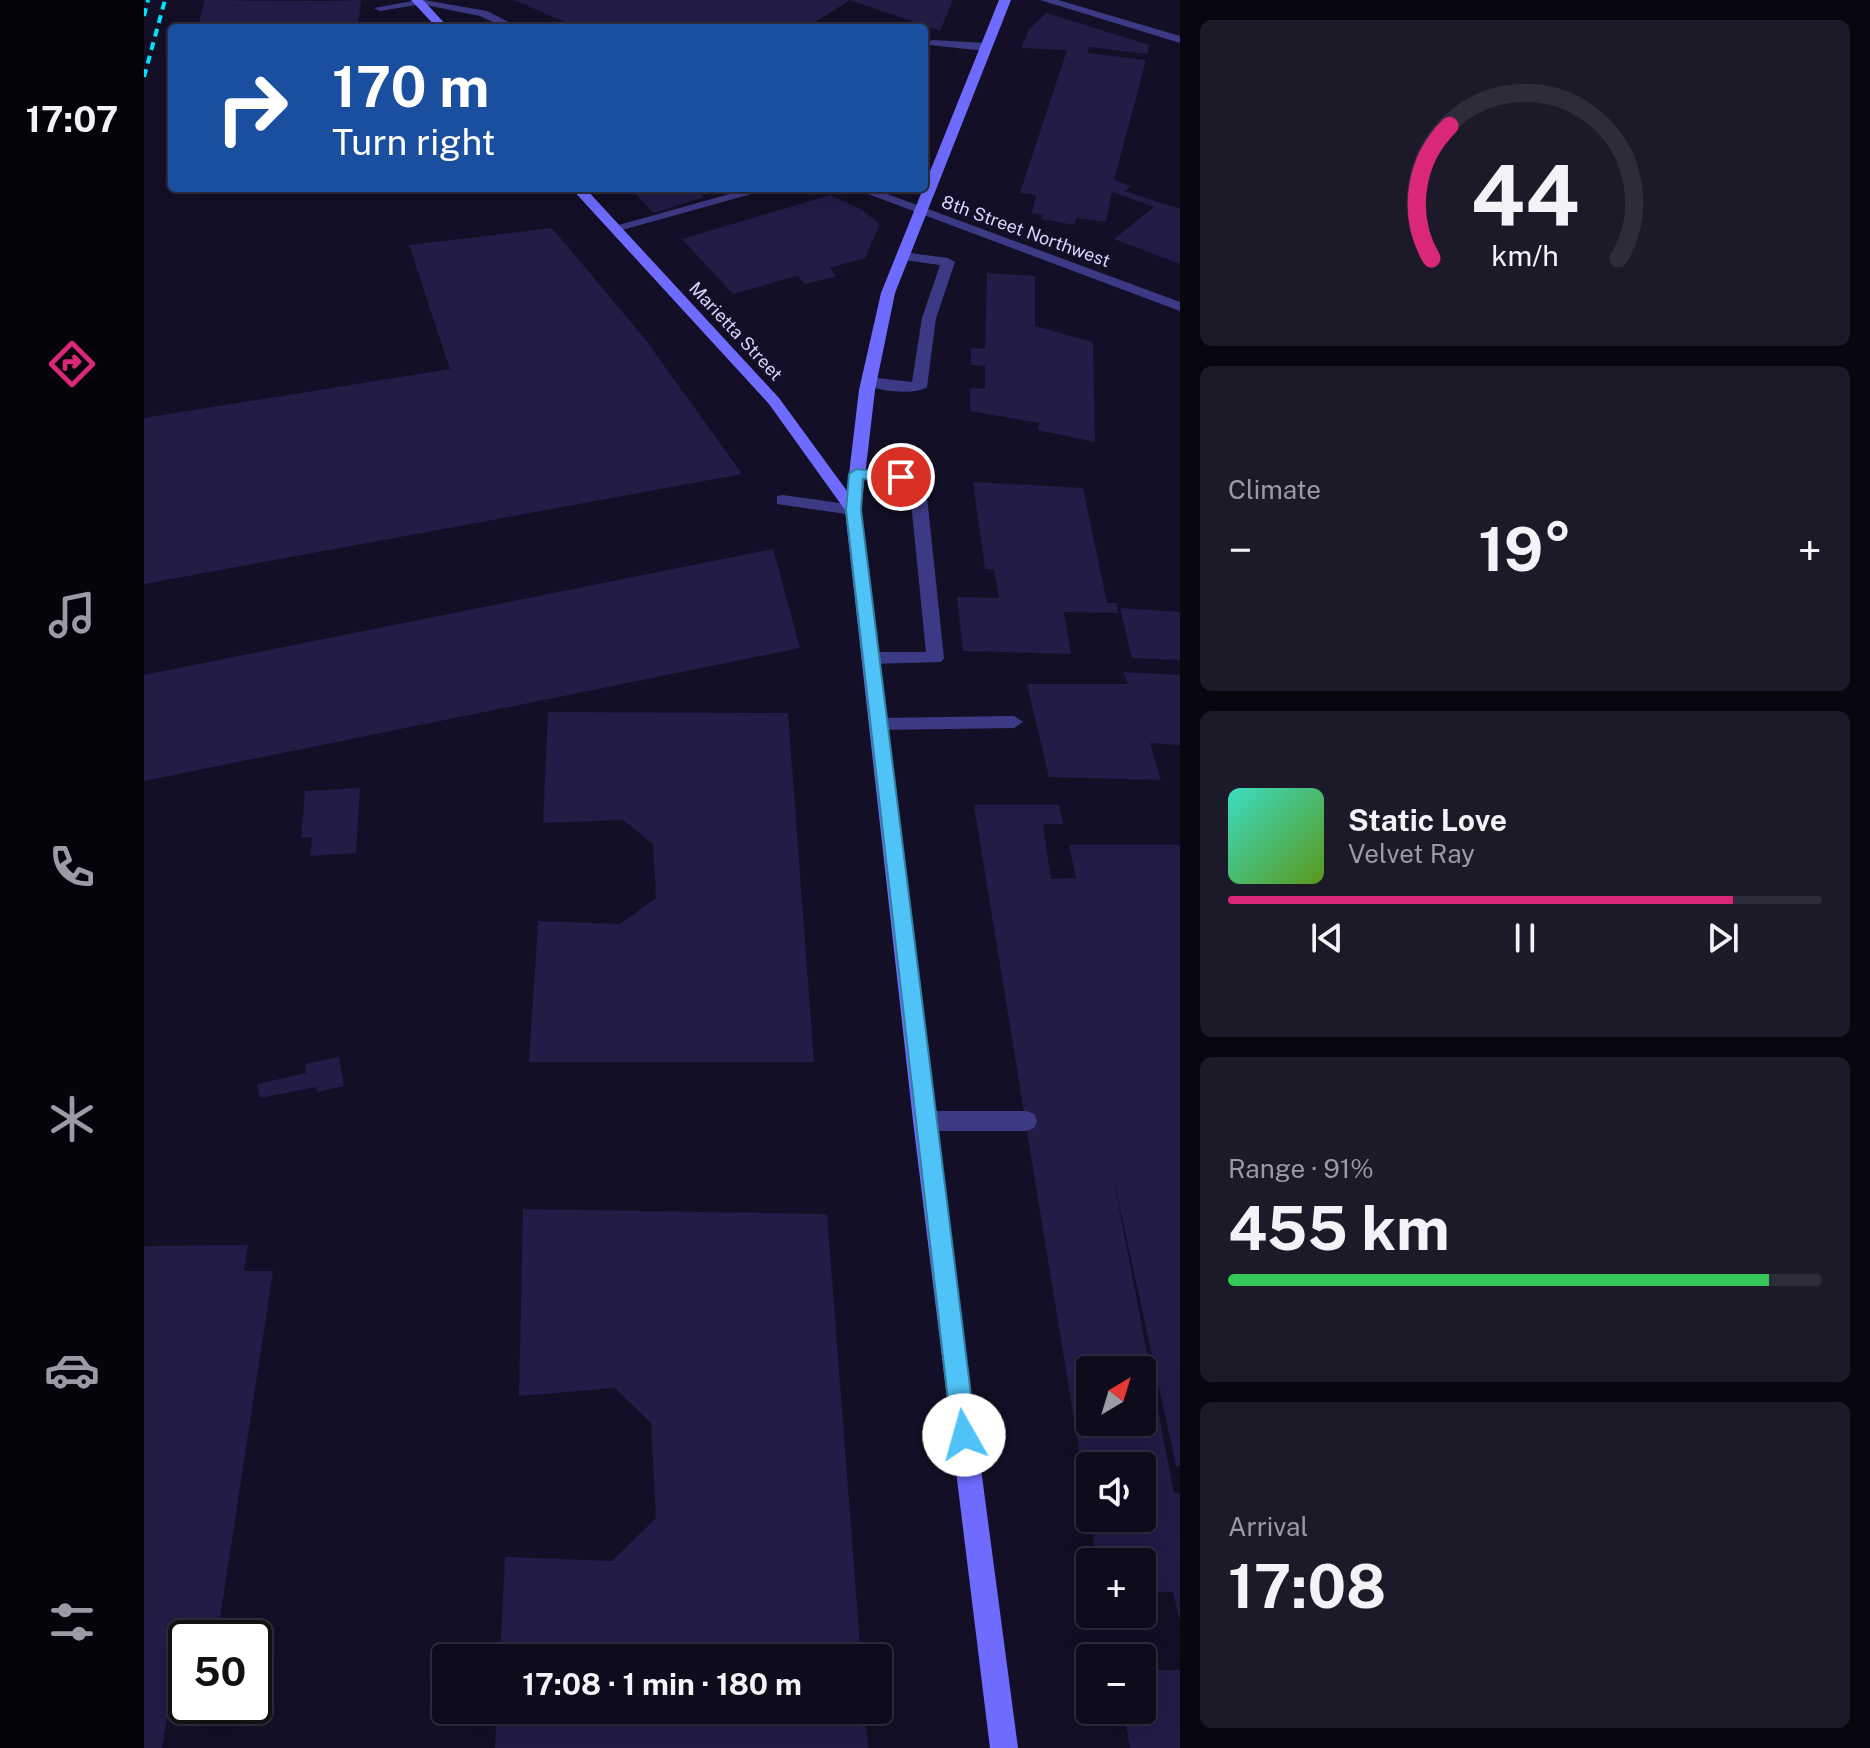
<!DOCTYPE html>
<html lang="en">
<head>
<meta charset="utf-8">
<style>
	:root { --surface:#0e0b1c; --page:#1c1929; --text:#f1f3f6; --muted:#9b9ba3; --line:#2e2b3b; --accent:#db2777 }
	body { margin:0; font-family:"Public Sans",sans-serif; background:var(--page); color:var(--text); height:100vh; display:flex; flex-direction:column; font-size:30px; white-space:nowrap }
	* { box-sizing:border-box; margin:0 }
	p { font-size:26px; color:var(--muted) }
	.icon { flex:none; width:44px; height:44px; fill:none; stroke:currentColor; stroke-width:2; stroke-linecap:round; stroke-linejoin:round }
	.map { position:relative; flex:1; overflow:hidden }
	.sheet { display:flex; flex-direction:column; gap:20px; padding:20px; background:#08060f; width:690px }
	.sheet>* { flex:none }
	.guide { position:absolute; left:24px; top:24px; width:760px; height:168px; border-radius:8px; box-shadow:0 8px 32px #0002,0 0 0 2px var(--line); background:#1a4fa0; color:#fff; overflow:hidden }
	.needle { width:52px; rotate:38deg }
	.fabs { position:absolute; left:932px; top:1356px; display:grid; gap:16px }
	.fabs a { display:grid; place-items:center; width:80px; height:80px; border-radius:8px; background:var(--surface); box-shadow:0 8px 32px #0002,0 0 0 2px var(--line); font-size:40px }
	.speed { position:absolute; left:24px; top:1620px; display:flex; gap:16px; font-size:40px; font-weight:700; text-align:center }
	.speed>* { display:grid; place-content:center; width:104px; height:104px; border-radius:50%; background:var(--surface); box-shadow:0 8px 32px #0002,0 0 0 2px var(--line); line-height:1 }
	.speed .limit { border:4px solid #111; border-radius:12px; background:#fff; color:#111 }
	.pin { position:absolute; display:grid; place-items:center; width:68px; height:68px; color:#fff; margin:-34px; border:4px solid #fff; border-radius:50%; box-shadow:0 2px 8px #0007 }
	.me { position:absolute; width:88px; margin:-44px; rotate:353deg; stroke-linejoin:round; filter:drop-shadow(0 0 6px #0008) }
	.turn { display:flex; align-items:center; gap:28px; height:168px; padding:0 32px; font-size:36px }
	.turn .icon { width:104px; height:104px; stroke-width:2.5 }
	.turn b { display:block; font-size:56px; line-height:68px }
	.big { font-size:60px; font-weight:700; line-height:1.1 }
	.sheet .widget { flex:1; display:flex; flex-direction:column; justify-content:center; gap:12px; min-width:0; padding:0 28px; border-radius:12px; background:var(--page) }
	.sheet .dial { align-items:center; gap:0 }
	.dial svg { height:208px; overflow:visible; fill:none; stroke:var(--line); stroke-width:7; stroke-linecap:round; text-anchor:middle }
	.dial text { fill:var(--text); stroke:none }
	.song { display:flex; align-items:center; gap:24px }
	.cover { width:96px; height:96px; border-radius:12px; background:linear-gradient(135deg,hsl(170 70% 55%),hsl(90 70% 35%)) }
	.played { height:8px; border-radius:4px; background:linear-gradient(90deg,var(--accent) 85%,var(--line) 85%) }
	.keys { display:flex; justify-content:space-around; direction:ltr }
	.heat { display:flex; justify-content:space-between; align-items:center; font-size:44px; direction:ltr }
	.charge { height:12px; border-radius:6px; background:linear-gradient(90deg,#34c759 91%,var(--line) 0) }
	.trip { position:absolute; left:288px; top:1644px; width:460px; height:80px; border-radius:8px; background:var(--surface); box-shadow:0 8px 32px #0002,0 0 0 2px var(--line); font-weight:700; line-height:80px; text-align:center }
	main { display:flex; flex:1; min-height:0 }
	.tab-bar { display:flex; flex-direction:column; width:144px; justify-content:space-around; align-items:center; background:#06040b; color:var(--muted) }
	.tab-bar .icon { width:56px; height:56px }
	.tab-bar .current { color:var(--accent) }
	.tab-bar b { font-size:36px; color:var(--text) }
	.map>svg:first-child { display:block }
</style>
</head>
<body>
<main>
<nav class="tab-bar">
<b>17:07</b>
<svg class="icon current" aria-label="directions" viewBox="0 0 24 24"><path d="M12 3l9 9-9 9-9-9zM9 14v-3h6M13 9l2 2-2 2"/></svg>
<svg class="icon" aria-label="music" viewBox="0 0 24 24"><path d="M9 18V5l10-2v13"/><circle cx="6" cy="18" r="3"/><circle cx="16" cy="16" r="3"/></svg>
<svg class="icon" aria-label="phone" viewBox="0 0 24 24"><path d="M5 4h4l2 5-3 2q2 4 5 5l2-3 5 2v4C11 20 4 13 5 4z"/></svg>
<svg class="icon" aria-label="climate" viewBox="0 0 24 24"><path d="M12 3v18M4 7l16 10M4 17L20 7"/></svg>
<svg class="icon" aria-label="car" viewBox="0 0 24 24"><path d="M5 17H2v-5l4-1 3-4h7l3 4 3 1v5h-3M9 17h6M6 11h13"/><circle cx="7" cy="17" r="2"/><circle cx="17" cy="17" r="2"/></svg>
<svg class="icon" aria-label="filters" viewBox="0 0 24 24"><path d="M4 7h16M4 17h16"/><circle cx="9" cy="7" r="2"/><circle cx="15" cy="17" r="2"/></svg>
</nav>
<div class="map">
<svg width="1036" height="1748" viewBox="0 0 1036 1748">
	<rect width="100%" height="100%" fill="#130f26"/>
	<!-- building -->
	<g fill="#241b47" fill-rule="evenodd">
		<polygon points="60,0 181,1 217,0 214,28 54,28"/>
		<polygon points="370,0 809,0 796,31 706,0 662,28 434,28"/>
		<polygon points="903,13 1005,45 1003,54 945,47 944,53 1002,60 970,180 987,186 981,191 1036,209 1036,264 970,239 1010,207 968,192 962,222 933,218 930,225 897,219 899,215 888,213 892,195 876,193 923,50 877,48 886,28"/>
		<polygon points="486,188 551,188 560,197 510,213"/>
		<polygon points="686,195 718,210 736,224 721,258 685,268 693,276 661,284 653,276 589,294 538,239"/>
		<polygon points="408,228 501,339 598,474 0,584 0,418 306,369 265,245"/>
		<polygon points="843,273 891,276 891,326 949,342 951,442 894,430 895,423 826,411 826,388 841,389 841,366 827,365 827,348 841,349"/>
		<polygon points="829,482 939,488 963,603 973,603 974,613 920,612 927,654 819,651 813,597 855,598 850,570 841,569"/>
		<polygon points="629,549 656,648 0,781 0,675"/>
		<polygon points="976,608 1036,612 1036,660 988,658"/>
		<polygon points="979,672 1036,675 1036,745 1006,743 1017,780 905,777 883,684 984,684"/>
		<polygon points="404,712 644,713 670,1062 385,1062 394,921 476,924 512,898 509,844 479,820 399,823"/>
		<polygon points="216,788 212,853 166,856 168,837 157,838 161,791"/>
		<path d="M830,805H915L919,824H899L907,879L932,878L925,845H1036V1466H1032L969,1176L1030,1493H1036V1621L1029,1592H998V1562H953L946,1518H998V1466H946L944,1506ZM946,1370H998V1422H946Z"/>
		<polygon points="195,1057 200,1086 173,1092 172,1087 116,1098 113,1084 162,1073 161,1064"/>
		<polygon points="379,1209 683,1214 717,1658 356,1658 361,1557 468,1561 512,1518 507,1423 471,1388 375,1396"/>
		<polygon points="104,1245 100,1271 129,1271 73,1638 42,1638 42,1706 63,1706 61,1717 23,1718 18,1748 0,1748 0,1246"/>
		<polygon points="998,1670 1036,1670 1036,1748 986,1748 982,1724 997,1724 995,1710 998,1710"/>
		<polygon points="353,1710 721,1710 724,1748 351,1748"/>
	</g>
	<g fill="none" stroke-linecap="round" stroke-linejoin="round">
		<!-- lane -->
		<g fill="#3d3a85" fill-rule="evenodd">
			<polygon points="275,0 284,3 236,11 230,8"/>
			<polygon points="789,40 842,43 848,47 842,51 785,45 785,41"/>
			<polygon points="607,188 629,188 471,232 464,228"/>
			<path d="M758,252L804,258L811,262L792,318L783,387C771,396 729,391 717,382L725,377L768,382L778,318L796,265L753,259L751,256Z"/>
			<polygon points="712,469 773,473 781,478 800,658 797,662 726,664 717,658 726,652 782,652 765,482 706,477 706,471"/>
			<polygon points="639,495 709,505 717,510 709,515 633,504 633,496"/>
			<polygon points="870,716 879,722 870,728 734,730 725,724 734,718"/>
			<polygon points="780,1111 882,1111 890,1114 893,1121 890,1128 882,1131 780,1131 772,1128 769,1121 772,1114"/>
		</g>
		<!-- street -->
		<g fill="#3d3a85" fill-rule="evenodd">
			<polygon points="280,0 343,11 376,28 361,28 336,16 272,3"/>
			<polygon points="896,0 914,0 1036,36 1036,43"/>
			<polygon points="708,188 727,188 1036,302 1036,311"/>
		</g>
		<!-- secondary -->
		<g fill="#6f6bff" fill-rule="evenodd">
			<polygon points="267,0 279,0 305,28 293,28"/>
			<polygon points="855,0 867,0 751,293 731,390 717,510 791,1121 874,1748 846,1748 769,1121 701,510 625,404 427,188 441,188 635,398 703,491 715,390 737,293"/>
		</g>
		<!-- rail -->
		<g stroke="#00e5ff" stroke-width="4" stroke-dasharray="8 6" stroke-linecap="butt">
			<polyline points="0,16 4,0"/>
			<polyline points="0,77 21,0"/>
		</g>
	</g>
	<!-- route -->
	<polygon fill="#4fc3f7" stroke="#337fa1" stroke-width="2" points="712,469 757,473 765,477 757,482 719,479 717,510 832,1435 828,1443 820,1446 812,1443 808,1435 702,510 705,474"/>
	<g text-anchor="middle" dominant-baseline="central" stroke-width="8" stroke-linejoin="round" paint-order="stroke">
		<!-- far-street labels -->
		<g font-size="18" fill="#d9d4ff" stroke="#130f26">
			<text transform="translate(882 231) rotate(20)">8th Street Northwest</text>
			<text transform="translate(592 331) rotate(47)">Marietta Street</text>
		</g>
	</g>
</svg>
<div class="fabs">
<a><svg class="needle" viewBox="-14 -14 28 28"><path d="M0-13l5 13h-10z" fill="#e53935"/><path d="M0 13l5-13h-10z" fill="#9b9ba3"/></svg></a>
<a><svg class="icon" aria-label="sound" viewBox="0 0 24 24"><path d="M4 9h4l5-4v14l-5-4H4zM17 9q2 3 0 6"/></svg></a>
<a>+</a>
<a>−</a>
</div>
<div class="speed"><div class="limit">50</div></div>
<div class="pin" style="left:757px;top:477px;background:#d93025"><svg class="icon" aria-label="arrive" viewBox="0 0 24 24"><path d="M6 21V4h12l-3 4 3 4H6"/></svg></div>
<svg class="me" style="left:820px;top:1435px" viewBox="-20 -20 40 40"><circle r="19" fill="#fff"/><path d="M0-13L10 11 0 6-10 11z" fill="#4fc3f7"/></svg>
<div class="trip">17:08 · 1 min · 180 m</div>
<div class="guide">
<div class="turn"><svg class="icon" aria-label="right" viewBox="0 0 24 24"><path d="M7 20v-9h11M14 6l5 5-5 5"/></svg><div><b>170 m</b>Turn right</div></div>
</div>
</div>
<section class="sheet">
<div class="widget dial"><svg viewBox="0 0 100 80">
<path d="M14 69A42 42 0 1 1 86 69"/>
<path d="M14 69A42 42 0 0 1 21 18" stroke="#db2777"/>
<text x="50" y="56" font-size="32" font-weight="700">44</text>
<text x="50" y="72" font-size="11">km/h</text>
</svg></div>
<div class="widget"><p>Climate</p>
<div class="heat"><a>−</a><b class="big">19°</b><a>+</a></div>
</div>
<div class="widget">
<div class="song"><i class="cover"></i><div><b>Static Love</b><p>Velvet Ray</p></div></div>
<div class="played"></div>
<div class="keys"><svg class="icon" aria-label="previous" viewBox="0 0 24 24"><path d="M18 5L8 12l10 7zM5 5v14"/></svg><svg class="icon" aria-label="pause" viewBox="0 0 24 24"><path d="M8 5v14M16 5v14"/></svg><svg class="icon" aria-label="next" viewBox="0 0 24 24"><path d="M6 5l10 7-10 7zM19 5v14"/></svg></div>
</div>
<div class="widget"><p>Range · 91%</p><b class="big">455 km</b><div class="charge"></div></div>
<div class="widget"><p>Arrival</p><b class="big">17:08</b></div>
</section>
</main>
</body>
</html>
